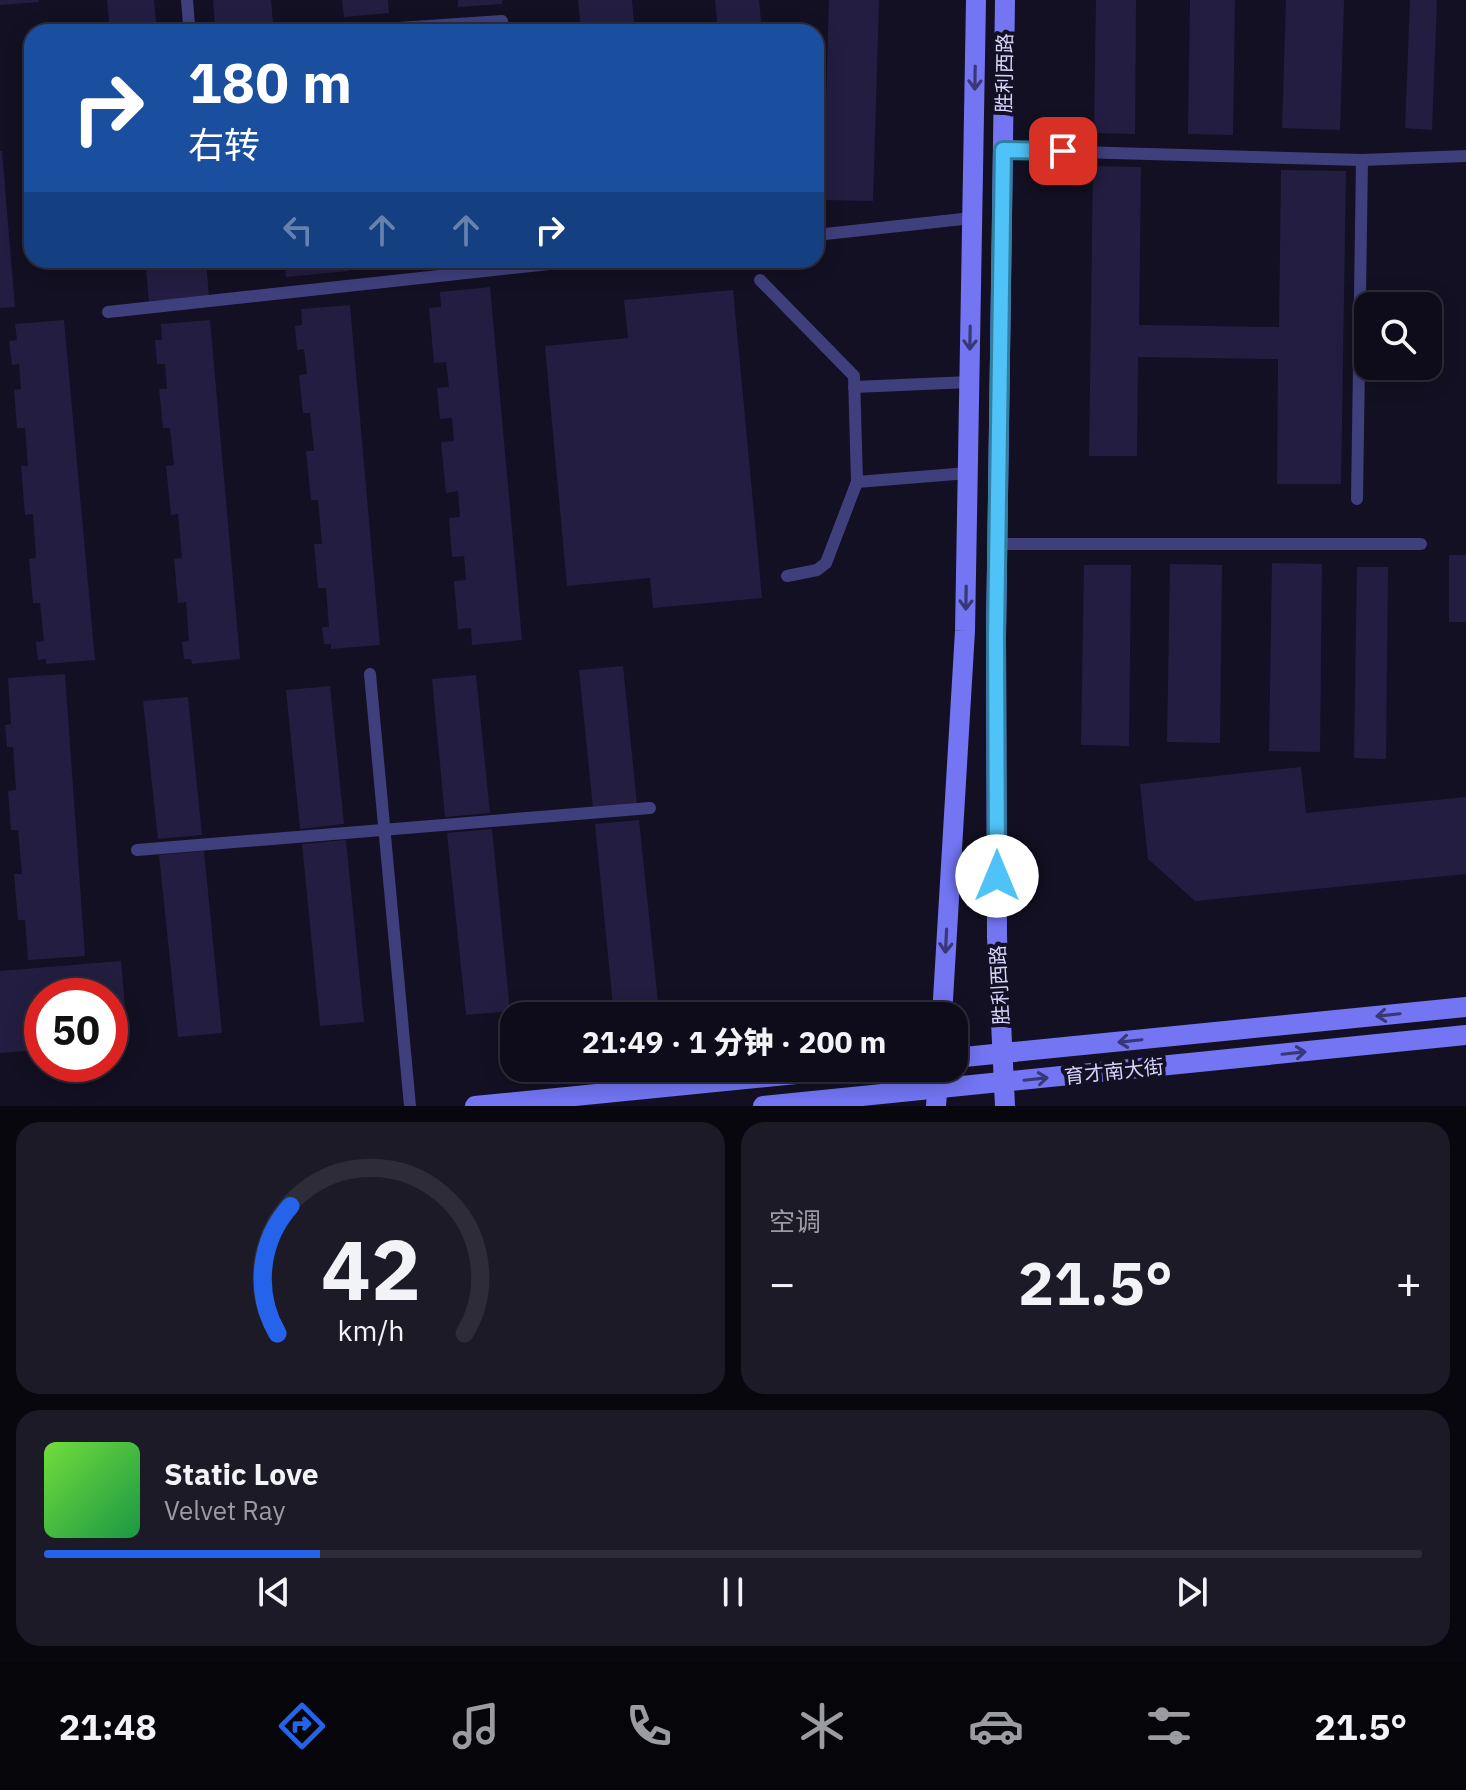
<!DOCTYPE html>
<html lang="zh">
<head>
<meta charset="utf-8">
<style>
	:root { --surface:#0e0c1a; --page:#1c1a27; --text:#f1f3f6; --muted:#9b9ba2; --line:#2e2c39; --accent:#2563eb }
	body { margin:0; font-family:"IBM Plex Sans","Noto Sans SC",sans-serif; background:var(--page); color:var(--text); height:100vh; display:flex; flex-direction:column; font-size:30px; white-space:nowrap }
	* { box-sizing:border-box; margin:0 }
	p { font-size:26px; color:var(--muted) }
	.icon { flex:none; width:44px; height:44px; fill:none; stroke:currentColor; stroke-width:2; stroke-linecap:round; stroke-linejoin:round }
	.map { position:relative; height:1106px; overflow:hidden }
	.details { display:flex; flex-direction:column; gap:16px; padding:16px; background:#08070e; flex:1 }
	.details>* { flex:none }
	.guide { position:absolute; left:24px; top:24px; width:800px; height:244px; border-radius:24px; box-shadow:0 4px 20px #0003,0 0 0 2px var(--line); background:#1a4fa0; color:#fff; overflow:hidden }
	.buttons { position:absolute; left:1354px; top:292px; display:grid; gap:16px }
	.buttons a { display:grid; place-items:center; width:88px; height:88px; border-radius:16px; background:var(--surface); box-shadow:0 4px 20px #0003,0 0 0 2px var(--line); font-size:40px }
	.speed { position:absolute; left:24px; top:978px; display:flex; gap:16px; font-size:40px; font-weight:700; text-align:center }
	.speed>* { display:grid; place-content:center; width:104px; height:104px; border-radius:50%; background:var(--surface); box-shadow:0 4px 20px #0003,0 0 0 2px var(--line); line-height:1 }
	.speed .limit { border:12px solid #d22; background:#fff; color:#111 }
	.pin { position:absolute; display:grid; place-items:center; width:68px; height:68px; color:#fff; margin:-34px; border-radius:16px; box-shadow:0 4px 12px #0006 }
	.me { position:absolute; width:88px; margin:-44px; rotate:0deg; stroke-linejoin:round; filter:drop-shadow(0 0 6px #0008) }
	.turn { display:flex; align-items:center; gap:28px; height:168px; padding:0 32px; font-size:36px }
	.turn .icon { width:104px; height:104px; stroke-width:2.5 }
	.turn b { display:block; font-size:56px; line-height:68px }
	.lanes { display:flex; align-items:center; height:76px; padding:0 32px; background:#0003; justify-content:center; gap:40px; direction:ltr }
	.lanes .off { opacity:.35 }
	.big { font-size:60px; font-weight:800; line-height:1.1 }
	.details .widget { flex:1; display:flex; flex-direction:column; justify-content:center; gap:12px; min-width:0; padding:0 28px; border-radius:24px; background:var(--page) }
	.details .dial { align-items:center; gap:0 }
	.dial svg { height:208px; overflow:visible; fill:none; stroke:var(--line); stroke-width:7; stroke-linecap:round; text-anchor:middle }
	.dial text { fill:var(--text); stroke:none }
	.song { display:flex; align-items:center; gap:24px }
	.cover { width:96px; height:96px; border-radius:12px; background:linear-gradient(135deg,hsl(100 70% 55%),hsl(140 70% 35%)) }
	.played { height:8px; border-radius:4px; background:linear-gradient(90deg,var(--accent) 20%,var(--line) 20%) }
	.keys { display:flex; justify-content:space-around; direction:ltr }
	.heat { display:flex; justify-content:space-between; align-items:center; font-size:44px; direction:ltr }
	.details .tiles { flex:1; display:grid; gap:16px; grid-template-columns:1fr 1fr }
	.widget:last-child { grid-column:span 2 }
	.trip { position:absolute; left:500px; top:1002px; width:468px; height:80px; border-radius:24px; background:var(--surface); box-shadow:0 4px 20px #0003,0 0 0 2px var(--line); font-weight:800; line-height:80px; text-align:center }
	.tabs { display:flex; height:128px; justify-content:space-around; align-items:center; background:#06050a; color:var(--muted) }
	.tabs .icon { width:56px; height:56px }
	.tabs .active { color:var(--accent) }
	.tabs b { font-size:36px; color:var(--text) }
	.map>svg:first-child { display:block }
</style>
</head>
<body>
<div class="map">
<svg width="1466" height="1106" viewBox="0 0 1466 1106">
	<rect width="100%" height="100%" fill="#121022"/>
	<!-- building -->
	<g fill="#231d41">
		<polygon points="0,0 38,0 39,2 0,5"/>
		<polygon points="107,0 154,0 157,32 110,32"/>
		<polygon points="213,0 271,0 273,22 215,27"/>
		<polygon points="342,0 388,0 389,13 344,17"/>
		<polygon points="458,0 502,0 502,4 458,7"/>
		<polygon points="578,0 632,0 635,32 581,32"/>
		<polygon points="715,0 759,0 762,32 718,32"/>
		<polygon points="829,0 879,0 873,201 823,200"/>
		<polygon points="1096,0 1136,0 1135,134 1094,133"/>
		<polygon points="1190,0 1235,0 1233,135 1188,134"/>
		<polygon points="1286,0 1344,0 1340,130 1282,128"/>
		<polygon points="1410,0 1437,0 1432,130 1405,128"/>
		<polygon points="0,151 2,151 15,307 0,308"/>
		<polygon points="1093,166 1141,167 1139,325 1279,327 1281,170 1346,171 1341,484 1277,484 1278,359 1138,357 1137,456 1089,456"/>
		<polygon points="145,260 206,260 209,297 149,301"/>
		<polygon points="284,260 347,260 348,271 286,277"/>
		<polygon points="490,287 522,640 472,645 471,628 458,629 454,581 466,580 464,556 452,557 449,518 460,517 458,491 446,493 441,442 454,441 452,418 440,419 437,388 449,387 446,362 434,363 429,308 441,307 440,292"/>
		<polygon points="733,290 762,598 653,608 650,578 567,586 545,346 628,338 624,300"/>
		<polygon points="350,305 380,645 331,649 331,644 324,644 322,627 329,627 326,588 318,588 314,544 322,544 318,500 311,500 306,451 314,451 310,413 303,413 299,375 307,374 304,349 297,350 295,326 302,325 301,309"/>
		<polygon points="64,320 95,660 46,664 46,659 38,660 36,642 44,641 40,603 33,603 29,559 36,558 33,514 25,515 21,466 28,466 25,428 17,428 14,390 21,389 19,364 12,365 9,341 17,340 15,324"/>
		<polygon points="210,320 240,659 192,664 191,659 184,659 182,642 189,641 186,602 178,603 174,559 182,558 178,514 171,515 166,466 174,465 170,428 163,428 159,389 167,389 165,364 157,364 155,340 162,340 161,324"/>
		<rect x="1449" y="555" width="17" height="67"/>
		<polygon points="1272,563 1322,564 1320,752 1269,751"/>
		<polygon points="1170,564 1222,565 1220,743 1167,742"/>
		<polygon points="1084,565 1131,565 1129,746 1081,745"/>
		<polygon points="1357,567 1388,567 1386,759 1354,758"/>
		<polygon points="623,666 637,804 593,808 579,670"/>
		<polygon points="65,674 85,956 28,960 25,920 18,920 14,874 22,874 18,830 11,830 8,791 16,790 13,747 7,747 5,725 11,724 8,678"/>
		<polygon points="476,675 490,813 445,817 432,679"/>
		<polygon points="330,686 344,824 300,829 286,690"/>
		<polygon points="188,697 202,835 158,839 143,701"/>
		<polygon points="1301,767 1306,813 1466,797 1466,874 1195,901 1148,859 1140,784"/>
		<polygon points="639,820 658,1002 613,1006 595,824"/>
		<polygon points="492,829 510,1011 466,1015 447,833"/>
		<polygon points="346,840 364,1022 320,1026 302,844"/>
		<polygon points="204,851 222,1033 178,1037 159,855"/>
		<polygon points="121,961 128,1042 110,1044 110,996 42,996 42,1050 0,1053 0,971"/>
	</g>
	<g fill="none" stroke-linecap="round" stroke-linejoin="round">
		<!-- service -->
		<g stroke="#3f3f7d" stroke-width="12">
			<polyline points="187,0 189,25 199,32"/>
			<polyline points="340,32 502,21 503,32"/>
			<polyline points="1003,150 1362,160 1466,156"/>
			<polyline points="816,235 972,218"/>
			<polyline points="760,280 854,376 857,482 826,563 817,570 787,576"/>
			<polyline points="108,312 586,260"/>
			<polyline points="854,387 970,382"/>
			<polyline points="857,482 968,473"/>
			<polyline points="1357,499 1362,160"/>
			<polyline points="998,544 1421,544"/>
			<polyline points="370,674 410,1106"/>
			<polyline points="137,850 650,808"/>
		</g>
		<!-- secondary -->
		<g stroke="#7375f3" stroke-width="20">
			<polyline points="942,1016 965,631 976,0"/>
			<polyline points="954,1058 1466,1007"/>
			<polyline points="475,1106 856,1068"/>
			<polyline points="763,1106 1466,1035"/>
			<polyline points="936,1106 939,1068"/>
			<polyline points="1005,1106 997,937 996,636 1005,0"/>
		</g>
	</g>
	<!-- one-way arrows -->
	<defs><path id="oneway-shaft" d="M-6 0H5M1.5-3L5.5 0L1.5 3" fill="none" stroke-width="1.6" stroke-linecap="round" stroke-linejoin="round" transform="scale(2)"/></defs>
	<g stroke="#393876">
		<use href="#oneway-shaft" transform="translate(975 78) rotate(91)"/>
		<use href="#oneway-shaft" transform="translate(970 338) rotate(91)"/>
		<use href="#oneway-shaft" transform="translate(966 598) rotate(91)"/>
		<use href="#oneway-shaft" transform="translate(946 941) rotate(93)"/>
		<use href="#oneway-shaft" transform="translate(1388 1015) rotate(174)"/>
		<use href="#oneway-shaft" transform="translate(1130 1041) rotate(174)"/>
		<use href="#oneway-shaft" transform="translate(1294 1053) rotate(-6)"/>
		<use href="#oneway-shaft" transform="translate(1036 1079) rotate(-6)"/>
	</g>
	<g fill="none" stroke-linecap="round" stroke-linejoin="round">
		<!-- route casing -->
		<g stroke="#337fa1" stroke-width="20">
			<polyline id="route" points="997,876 996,636 1003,150 1063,151"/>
		</g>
		<!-- route -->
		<use href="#route" stroke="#4fc3f7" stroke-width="14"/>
	</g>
	<g text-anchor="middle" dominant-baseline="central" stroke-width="8" stroke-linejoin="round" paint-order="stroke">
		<!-- street labels -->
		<g font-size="20" fill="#d7d4fb" stroke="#121022">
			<text transform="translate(1004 73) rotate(-89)">胜利西路</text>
			<text transform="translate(999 985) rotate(-93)">胜利西路</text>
			<text transform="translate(1114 1071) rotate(-6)">育才南大街</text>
		</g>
	</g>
</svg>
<div class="buttons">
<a><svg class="icon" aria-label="search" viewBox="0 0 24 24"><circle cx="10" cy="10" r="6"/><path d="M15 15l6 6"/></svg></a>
</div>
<div class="speed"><div class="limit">50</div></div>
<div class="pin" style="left:1063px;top:151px;background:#d93025"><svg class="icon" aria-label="arrive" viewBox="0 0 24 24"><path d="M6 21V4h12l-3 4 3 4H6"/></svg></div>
<svg class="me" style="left:997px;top:876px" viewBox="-20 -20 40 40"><circle r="19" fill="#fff"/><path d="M0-13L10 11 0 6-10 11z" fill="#4fc3f7"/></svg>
<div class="trip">21:49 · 1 分钟 · 200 m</div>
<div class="guide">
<div class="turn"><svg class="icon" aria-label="right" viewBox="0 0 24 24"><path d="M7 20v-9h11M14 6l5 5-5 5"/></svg><div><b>180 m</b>右转</div></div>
<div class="lanes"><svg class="icon off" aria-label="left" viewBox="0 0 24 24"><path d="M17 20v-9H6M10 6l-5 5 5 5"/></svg><svg class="icon off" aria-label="ahead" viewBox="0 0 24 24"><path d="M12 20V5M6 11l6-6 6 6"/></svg><svg class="icon off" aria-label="ahead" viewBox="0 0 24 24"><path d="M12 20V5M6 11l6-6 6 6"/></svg><svg class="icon" aria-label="right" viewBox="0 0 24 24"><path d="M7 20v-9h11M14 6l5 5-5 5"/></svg></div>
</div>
</div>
<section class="details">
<div class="tiles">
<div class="widget dial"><svg viewBox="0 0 100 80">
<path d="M14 69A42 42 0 1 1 86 69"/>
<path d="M14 69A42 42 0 0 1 19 20" stroke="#2563eb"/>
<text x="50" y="56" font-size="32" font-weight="700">42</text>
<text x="50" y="72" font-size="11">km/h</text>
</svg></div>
<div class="widget"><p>空调</p>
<div class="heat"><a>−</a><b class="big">21.5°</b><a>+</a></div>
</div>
<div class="widget">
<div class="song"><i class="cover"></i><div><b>Static Love</b><p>Velvet Ray</p></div></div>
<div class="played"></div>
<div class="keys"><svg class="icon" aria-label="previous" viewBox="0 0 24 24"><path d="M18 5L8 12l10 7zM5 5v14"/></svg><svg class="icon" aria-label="pause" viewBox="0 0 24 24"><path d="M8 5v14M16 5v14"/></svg><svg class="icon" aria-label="next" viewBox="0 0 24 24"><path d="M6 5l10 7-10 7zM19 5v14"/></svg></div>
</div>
</div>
</section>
<nav class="tabs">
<b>21:48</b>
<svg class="icon active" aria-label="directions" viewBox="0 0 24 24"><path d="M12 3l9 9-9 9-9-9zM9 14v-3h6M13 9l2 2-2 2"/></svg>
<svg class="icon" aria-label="music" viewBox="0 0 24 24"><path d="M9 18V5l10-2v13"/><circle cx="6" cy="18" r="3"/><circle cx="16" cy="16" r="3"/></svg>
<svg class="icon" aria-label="phone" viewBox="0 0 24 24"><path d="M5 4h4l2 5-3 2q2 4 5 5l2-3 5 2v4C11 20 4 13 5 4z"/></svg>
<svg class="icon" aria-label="climate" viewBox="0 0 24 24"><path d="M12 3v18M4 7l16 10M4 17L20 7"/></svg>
<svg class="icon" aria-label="car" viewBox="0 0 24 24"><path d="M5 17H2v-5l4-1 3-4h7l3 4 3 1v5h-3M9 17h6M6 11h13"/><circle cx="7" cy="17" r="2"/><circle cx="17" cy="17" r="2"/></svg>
<svg class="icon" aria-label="filters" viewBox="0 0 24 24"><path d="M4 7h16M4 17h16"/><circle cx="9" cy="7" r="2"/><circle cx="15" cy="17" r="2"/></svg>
<b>21.5°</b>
</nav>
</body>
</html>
